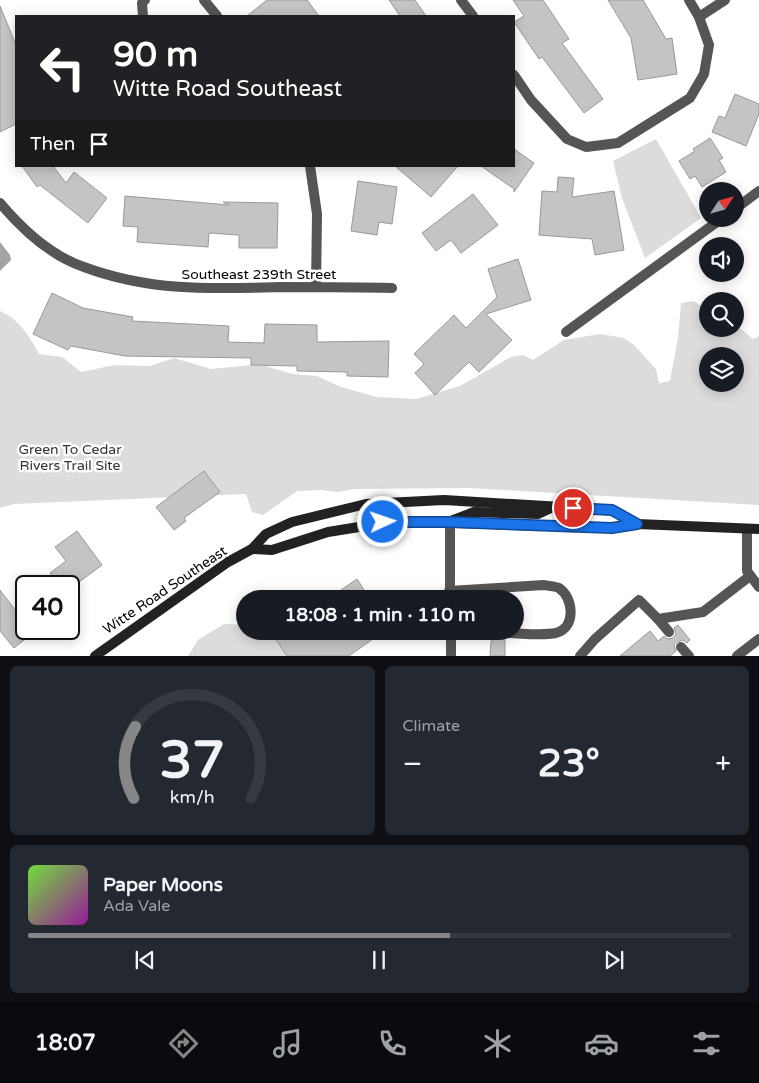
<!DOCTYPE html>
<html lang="en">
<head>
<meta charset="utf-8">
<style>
	:root { --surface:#171b24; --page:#242831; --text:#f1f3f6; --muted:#9ea1a6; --line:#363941; --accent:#858687 }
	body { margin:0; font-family:"Varela Round",sans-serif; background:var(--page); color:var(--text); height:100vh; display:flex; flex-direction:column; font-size:19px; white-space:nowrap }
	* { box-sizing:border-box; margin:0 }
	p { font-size:16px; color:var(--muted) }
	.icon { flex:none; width:28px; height:28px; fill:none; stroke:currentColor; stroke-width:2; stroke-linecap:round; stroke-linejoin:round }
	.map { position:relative; height:656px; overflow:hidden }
	.sheet { display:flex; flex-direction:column; gap:10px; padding:10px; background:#0d0f14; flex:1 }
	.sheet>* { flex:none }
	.guide { position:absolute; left:15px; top:15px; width:500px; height:152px; border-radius:0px; box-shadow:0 2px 12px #0003; background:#202124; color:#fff; overflow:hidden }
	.needle { width:32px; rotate:54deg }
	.fabs { position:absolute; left:699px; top:182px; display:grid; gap:10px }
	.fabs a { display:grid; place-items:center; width:45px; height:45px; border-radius:50%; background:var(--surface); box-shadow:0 2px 12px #0003; font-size:25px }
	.speed { position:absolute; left:15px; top:575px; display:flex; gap:10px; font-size:25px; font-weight:700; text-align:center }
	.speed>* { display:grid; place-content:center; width:65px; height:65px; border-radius:50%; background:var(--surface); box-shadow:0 2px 12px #0003; line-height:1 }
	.speed .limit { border:2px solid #111; border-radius:8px; background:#fff; color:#111 }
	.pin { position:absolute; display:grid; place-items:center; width:42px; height:42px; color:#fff; margin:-21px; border:2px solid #fff; border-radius:50%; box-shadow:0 1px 5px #0007 }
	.me { position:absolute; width:55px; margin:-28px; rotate:87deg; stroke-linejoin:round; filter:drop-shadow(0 0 4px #0008) }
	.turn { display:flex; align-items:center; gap:18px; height:105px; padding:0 15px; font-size:22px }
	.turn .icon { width:65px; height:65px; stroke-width:2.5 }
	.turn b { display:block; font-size:35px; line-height:42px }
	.then { display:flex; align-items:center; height:48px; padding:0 15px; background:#0003; gap:10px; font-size:19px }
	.big { font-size:38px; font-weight:700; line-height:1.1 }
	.sheet .tile { flex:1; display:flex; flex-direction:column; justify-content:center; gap:8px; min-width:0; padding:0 18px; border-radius:8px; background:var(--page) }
	.sheet .dial { align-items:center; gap:0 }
	.dial svg { height:130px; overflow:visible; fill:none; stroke:var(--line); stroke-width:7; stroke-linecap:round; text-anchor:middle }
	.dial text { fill:var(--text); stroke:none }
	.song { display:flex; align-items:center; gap:15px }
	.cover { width:60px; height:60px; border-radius:8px; background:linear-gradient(135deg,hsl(100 70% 55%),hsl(300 70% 35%)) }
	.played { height:5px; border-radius:2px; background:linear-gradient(90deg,var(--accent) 60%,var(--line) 60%) }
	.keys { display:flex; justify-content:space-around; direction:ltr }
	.heat { display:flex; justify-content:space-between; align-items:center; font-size:28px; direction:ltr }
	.sheet .tiles { flex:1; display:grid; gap:10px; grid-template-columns:1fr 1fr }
	.tile:last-child { grid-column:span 2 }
	.trip { position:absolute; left:236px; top:590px; width:288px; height:50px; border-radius:25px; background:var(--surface); box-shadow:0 2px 12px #0003; font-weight:700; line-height:50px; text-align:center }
	.tabs { display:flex; height:80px; justify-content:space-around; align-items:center; background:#090b0e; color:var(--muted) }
	.tabs .icon { width:35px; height:35px }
	.tabs .on { color:var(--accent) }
	.tabs b { font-size:22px; color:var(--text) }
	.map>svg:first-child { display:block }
</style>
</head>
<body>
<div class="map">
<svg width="759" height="656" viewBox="0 0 759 656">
	<rect width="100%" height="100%" fill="#fff"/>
	<!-- green -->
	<g fill="#dcdcdc" fill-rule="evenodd">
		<polygon points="656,139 701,218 645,258 622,198 613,161"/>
		<path d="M693,301L707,309L708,329H735V324L753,339L759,336V505L469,488L355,489L337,492L322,490L297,491L263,515L252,512L246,494L14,504L0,508V311C18,318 30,337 39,354L62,357L81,372L115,365L150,366L174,358L211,369L252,365L265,366L293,374L317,376L341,387L377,397L416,399L460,386L511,357L523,355L533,360L564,340L600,334L624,338L634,345L656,369L659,383L670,381L678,338L681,303ZM708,356H735V384H708Z"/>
		<path d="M224,624L245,625V631H266C275,640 286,645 293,656H188L198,640Z"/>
	</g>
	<!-- water -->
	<polygon fill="#a3a3a3" points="0,242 10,255 11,260 0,271"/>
	<!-- building -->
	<g fill="#c4c4c4" stroke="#999">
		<polygon points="267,0 307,0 319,16 247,16"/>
		<polygon points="389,0 415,0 426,16 400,16"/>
		<polygon points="513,0 543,0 569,39 562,43 603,99 584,113 542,57 539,59 514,22 524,16"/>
		<polygon points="608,0 643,0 666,39 672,38 677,74 638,80 631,38"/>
		<polygon points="0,6 16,45 16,124 0,132"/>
		<polygon points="735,94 759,104 759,114 746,146 712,132 719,116 725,118"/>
		<polygon points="710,138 723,158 719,160 726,172 702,187 695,176 690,179 679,161 695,151 693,149"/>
		<polygon points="514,149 534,163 514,192 514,189 481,166 514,166"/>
		<polygon points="22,166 53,166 66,183 74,172 107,198 88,223 40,185 37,187"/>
		<polygon points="395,166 458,166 431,197"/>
		<polygon points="558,177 574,178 572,197 614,191 624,250 595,255 592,239 539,235 542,191 557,192"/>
		<polygon points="358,181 397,187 392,224 379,222 377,235 351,231"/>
		<polygon points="473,194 498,225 461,253 451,240 436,251 422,233"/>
		<polygon points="125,196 229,205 223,202 278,203 277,248 239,248 239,235 209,233 208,247 137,242 138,227 123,226"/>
		<polygon points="518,259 531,300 486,314 512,340 479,372 469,362 435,395 415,373 424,364 414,354 454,315 466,328 497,297 488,269"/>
		<polygon points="52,293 83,308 133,317 132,321 229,326 228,342 264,343 265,324 317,325 317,342 389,341 388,377 347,376 347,372 297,371 297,366 251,365 251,358 125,356 71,346 68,350 33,334"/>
		<polygon points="204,471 220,492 184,518 186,521 174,530 156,507"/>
		<polygon points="77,531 102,565 71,588 66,582 60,586 50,573 66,561 55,547"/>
		<polygon points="357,579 370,599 328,599"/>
		<polygon points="0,590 26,624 26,629 30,629 33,633 14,648 0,631"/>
		<polygon points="678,625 690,640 687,643 683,640 677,642 674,645 676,651 670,656 620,656 650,631 658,641 664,636 667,639 673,638 676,634 674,628"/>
		<polygon points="270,631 384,631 349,656 287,656"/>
		<polygon points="497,631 499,637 505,640 505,656 490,656 491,641 497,638"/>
	</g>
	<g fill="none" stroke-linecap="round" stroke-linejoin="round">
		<!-- lane -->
		<g stroke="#555" stroke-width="10">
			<polyline points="735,209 759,191"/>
			<polyline points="566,332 721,219"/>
			<path d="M449,591L544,585C548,586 555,586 559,588C574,598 576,628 556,633C541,636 521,633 505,633"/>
			<polyline points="658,619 669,632"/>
			<polyline points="451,634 491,634"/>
			<polyline points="681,647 689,656"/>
			<polyline points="580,656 595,639 639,600 658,619 703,612 750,576"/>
			<polyline points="737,656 759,639"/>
		</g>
		<!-- street -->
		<g stroke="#555" stroke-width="10">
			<polyline points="204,0 217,16"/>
			<polyline points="461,0 473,16"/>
			<polyline points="143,16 142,3 145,0"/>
			<polyline points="699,17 725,0"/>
			<polyline points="514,75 531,100 567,139 586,147 618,143 690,98 704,74 709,45 699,17 689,0"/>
			<polyline points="310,166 317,214 316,287"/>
			<path d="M0,203C22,229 51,256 84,267C151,292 213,289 282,287C319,287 356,287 392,288"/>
			<polyline points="747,529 747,571 759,587"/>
			<polyline points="450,599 450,522"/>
			<polyline points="451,631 451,656"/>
		</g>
		<!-- secondary -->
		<g stroke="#222" stroke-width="10">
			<polyline points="451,521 474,512 538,514 553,507"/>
			<polyline points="252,549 272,550 328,532 396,521 612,528 637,524 759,529"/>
			<polyline points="95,656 228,562 252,549 266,534 292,522 366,504 444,500 613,510 637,524"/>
		</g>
	</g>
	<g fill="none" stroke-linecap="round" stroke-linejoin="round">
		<!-- route casing -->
		<g stroke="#114b97" stroke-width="12">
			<polyline id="route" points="383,522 450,522 612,528 637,524 612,510 573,508"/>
		</g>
		<!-- route -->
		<use href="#route" stroke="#1a73e8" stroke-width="9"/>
	</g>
	<g text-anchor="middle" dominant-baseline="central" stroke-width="5" stroke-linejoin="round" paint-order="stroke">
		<!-- street labels -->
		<g font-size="14" fill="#000" stroke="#fff">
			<text x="259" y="274">Southeast 239th Street</text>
			<text transform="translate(165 590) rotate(-34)">Witte Road Southeast</text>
		</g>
		<!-- park labels -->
		<g font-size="14" fill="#333" stroke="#fff">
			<text x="70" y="449">Green To Cedar<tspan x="70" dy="16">Rivers Trail Site</tspan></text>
		</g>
	</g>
</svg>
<div class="fabs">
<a><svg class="needle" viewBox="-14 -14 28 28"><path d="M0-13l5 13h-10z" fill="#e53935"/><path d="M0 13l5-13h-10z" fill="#9ea1a6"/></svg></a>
<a><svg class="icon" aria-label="sound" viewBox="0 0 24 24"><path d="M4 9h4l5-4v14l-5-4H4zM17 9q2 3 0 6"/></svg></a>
<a><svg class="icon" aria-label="search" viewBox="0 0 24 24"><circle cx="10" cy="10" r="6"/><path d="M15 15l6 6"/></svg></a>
<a><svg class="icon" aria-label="layers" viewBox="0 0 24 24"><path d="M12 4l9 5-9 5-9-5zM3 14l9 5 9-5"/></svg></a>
</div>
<div class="speed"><div class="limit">40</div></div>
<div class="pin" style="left:573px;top:508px;background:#d93025"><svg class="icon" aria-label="arrive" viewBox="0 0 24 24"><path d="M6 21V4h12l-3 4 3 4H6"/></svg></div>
<svg class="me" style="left:383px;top:522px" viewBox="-20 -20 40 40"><circle r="17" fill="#1a73e8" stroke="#fff" stroke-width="3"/><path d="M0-11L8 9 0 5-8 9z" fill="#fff"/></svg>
<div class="trip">18:08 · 1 min · 110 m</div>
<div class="guide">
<div class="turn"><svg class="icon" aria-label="left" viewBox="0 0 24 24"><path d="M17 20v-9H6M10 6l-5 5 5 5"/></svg><div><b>90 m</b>Witte Road Southeast</div></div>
<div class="then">Then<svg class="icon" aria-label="arrive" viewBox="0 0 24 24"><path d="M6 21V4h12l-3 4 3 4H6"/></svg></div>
</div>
</div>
<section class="sheet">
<div class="tiles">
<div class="tile dial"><svg viewBox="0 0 100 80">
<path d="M14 69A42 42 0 1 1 86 69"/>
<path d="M14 69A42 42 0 0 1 15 25" stroke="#858687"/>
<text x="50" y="56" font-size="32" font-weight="700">37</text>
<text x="50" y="72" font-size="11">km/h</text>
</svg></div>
<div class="tile"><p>Climate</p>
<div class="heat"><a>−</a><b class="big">23°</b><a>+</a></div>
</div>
<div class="tile">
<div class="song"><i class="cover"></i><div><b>Paper Moons</b><p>Ada Vale</p></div></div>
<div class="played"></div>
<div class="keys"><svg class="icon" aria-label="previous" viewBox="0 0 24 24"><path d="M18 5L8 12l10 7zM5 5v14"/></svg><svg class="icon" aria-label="pause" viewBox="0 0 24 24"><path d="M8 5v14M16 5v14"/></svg><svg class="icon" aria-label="next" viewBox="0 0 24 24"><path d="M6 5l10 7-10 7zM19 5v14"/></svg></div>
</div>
</div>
</section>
<nav class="tabs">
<b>18:07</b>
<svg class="icon on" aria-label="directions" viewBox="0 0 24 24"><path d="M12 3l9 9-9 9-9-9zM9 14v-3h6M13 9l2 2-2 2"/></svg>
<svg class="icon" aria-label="music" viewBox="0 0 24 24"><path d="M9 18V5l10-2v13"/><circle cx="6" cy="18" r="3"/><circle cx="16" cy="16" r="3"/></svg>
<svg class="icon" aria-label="phone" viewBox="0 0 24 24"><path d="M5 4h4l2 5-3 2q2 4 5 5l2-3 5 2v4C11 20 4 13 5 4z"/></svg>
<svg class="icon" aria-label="climate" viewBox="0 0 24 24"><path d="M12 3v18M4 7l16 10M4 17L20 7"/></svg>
<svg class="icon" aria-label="car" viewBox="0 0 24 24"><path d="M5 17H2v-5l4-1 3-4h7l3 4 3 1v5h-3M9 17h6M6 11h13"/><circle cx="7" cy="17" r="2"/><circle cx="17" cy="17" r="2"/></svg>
<svg class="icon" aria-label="filters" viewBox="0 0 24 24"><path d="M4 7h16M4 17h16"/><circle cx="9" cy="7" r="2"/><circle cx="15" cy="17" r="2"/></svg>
</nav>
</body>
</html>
